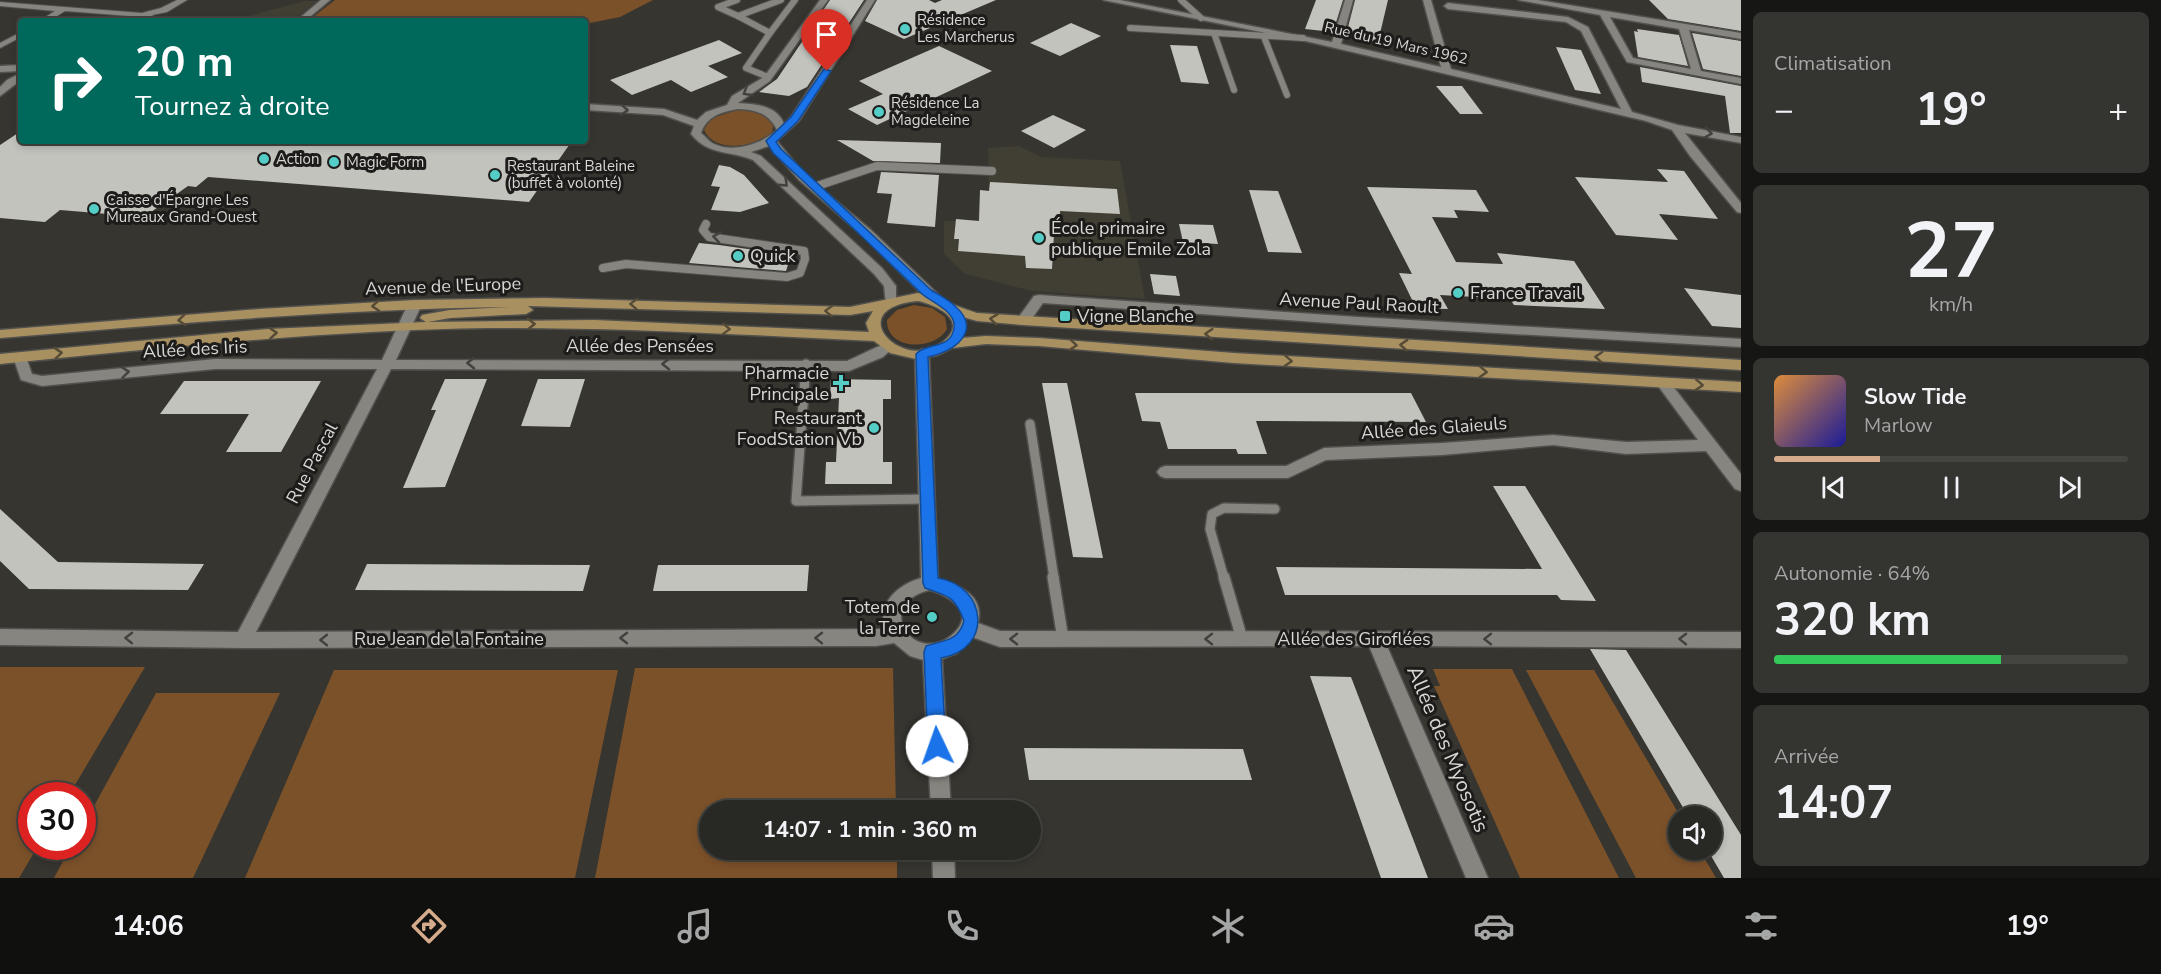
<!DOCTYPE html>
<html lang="fr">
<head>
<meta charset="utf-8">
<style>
	:root { --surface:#282824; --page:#343431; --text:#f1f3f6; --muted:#a5a6a6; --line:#444441; --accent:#d6ab8b }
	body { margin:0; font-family:"Nunito Sans",sans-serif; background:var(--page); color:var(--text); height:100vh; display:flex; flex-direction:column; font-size:22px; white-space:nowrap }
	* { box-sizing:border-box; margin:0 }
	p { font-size:20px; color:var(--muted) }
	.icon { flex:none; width:33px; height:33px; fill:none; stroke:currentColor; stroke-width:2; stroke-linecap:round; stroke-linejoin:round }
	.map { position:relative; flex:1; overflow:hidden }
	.panel { display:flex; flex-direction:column; gap:12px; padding:12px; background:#161614; width:420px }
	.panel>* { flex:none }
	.hud { position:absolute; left:18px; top:18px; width:570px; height:126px; border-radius:6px; box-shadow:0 3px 9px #0003,0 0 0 2px var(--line); background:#00695c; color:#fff; overflow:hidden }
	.tools { position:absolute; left:1668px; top:806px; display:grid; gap:12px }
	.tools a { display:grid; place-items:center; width:54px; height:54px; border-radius:50%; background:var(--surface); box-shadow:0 3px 9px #0003,0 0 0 2px var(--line); font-size:30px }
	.speed { position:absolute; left:18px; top:782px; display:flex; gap:12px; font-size:30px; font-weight:700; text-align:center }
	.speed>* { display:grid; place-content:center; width:78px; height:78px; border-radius:50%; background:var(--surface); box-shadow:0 3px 9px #0003,0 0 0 2px var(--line); line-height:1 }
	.speed .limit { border:9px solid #d22; background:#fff; color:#111 }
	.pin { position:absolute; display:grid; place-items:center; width:51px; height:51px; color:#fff; margin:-62px -26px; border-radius:50% 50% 50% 0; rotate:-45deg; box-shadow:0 0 6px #0007 }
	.pin .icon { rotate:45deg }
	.me { position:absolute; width:66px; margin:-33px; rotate:357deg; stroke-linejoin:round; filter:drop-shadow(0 0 4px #0008) }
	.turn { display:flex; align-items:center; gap:21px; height:126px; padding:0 18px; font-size:27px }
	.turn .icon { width:78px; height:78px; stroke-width:2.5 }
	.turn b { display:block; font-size:42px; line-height:51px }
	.big { font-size:45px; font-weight:700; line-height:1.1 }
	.panel .tile { flex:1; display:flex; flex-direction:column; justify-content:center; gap:9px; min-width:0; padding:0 21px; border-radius:9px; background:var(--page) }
	.panel .dial { align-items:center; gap:0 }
	.dial b { font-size:78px; line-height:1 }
	.song { display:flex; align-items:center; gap:18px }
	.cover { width:72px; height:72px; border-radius:9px; background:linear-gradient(135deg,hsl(30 70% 55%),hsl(240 70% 35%)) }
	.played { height:6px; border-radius:3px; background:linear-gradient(90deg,var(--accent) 30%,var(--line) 30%) }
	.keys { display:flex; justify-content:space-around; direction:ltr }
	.heat { display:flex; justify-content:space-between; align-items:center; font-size:33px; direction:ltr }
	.charge { height:9px; border-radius:4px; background:linear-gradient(90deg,#34c759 64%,var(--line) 0) }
	.trip { position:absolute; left:699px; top:800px; width:342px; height:60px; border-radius:30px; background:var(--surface); box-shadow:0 3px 9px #0003,0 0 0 2px var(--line); font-weight:700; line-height:60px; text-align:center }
	.tab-bar { display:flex; height:96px; justify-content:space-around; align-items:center; background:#10100e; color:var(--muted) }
	.tab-bar .icon { width:42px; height:42px }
	.tab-bar .active { color:var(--accent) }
	.tab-bar b { font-size:27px; color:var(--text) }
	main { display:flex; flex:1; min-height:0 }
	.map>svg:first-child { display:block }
</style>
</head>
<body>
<main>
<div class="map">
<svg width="1741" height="878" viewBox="0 0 1741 878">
	<rect width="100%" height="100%" fill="#363530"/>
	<!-- built -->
	<g fill="#413e33">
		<polygon points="305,1 317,1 292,21 229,21"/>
		<polygon points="1019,146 1042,157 1120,161 1145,299 1032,291 965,274 944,254 944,221 978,220 980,190 989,190 988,148"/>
	</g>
	<!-- green -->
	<g fill="#7b512a">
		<polygon points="335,0 653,0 620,17 585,24 585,21 522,21 506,17 308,21"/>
		<path d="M739,109L761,112L774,121L772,133C755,147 715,154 704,130L710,119Z"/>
		<path d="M914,305L932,308L945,317L947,329C935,351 886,351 887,320L897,310Z"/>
		<polygon points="0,667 145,667 69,795 32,795 32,846 38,846 19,878 0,878"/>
		<polygon points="635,668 893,668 896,810 710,810 710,849 897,849 897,878 595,878"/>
		<polygon points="1433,669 1512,669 1619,878 1520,878 1434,686 1440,686"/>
		<polygon points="334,670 618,670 575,878 245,878"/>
		<polygon points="1526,670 1594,670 1680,816 1678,849 1699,849 1716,878 1636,878"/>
		<polygon points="156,693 280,693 193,878 54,878 71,846 82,846 83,826"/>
	</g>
	<!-- building -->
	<g fill="#c2c3bd">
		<polygon points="830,0 864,0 807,87 789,96 759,92 777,79"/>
		<polygon points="877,0 929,0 935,3 942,0 996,0 904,39 865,21"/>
		<polygon points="1316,0 1343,0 1333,32 1305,29"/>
		<polygon points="1355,0 1388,0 1378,42 1346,35"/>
		<polygon points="1649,0 1741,0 1741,31 1668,19"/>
		<polygon points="1071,23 1101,36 1060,56 1030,43"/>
		<polygon points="1637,29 1679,35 1688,66 1638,57 1634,31 1638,32"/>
		<polygon points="1692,33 1741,41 1741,76 1703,69"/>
		<polygon points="719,40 742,53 708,66 728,77 691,92 671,80 632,95 610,80"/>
		<polygon points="1170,45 1197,46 1209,84 1181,82"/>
		<polygon points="939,46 992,71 877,125 848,109 883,94 859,81"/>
		<polygon points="1556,47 1581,50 1601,94 1575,90"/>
		<polygon points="1640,67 1741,86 1741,133 1730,133 1725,96 1642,82"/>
		<polygon points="1436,86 1462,86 1483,114 1460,114"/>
		<polygon points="1053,115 1086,130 1054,148 1021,131"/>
		<polygon points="21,131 21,141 572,141 529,202 208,177 196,187 188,186 144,217 60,210 45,222 0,218 0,145"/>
		<polygon points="837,140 941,143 940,163 873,161"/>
		<polygon points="719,165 730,167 744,175 769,203 740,212 711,210 720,187 711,186"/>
		<polygon points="1657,169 1684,171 1718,219 1659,214 1678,240 1616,235 1575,177 1668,182"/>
		<polygon points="881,172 939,175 935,227 887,223 892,194 877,193"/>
		<polygon points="990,182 1117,189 1120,214 1060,211 1061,235 1054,234 1052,269 1026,268 1025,256 958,251 959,239 954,239 956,219 979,221 980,190 989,191"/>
		<polygon points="1367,187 1476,190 1489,212 1454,210 1458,218 1432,217 1456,262 1503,264 1497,253 1574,261 1605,309 1514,305 1510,299 1440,295 1448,309 1416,308 1399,273 1412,274"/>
		<polygon points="1249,190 1278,191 1302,253 1268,252"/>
		<polygon points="1179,224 1213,225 1218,244 1183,242"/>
		<polygon points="699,243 719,245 791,255 786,271 689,263"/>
		<polygon points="1150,274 1176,276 1180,296 1154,294"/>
		<polygon points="1684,288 1741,295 1741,328 1712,326"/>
		<polygon points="445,379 487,379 445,487 403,488 436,410 431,410"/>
		<polygon points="538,379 585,379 570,427 521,426"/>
		<polygon points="831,379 891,380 891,399 883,399 883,462 892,462 892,484 825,484 826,462 836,462 839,398 830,399"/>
		<polygon points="184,381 321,381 281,452 226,452 249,414 160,414"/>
		<polygon points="1042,383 1067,383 1103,558 1073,557"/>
		<polygon points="1135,393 1411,393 1426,422 1256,421 1267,454 1238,454 1236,449 1168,449 1160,422 1142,421"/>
		<polygon points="1493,486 1525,486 1596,601 1561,600 1557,595 1285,595 1276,567 1542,569"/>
		<polygon points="0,509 58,562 204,564 188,590 29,589 0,561"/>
		<polygon points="367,564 590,565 583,591 355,590"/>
		<polygon points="658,565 809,565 807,591 653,591"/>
		<polygon points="1590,649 1626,650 1741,835 1741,878 1724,878 1707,849 1712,849 1712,816 1688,816"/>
		<polygon points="1310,676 1351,677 1428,878 1381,878"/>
		<polygon points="1024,748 1243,749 1252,780 1029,780"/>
	</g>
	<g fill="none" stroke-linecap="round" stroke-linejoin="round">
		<!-- service-far3 casing -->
		<g stroke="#51504d" stroke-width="8">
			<g id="service-far3">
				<polyline points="737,0 718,7 738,16"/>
				<polyline points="1181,0 1201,18"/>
				<polyline points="147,21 150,14"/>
				<polyline points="1130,28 1303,38"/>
				<polyline points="770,33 795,0"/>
				<polyline points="1214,33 1234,90"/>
				<polyline points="1264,37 1287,95"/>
				<polyline points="768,77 746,68 770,33 738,16 781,0"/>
			</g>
		</g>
		<!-- service-far2 casing -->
		<g stroke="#51504d" stroke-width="10">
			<g id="service-far2">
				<polyline points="814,187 877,166 992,171"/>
				<polyline points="603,268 626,264 787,277 800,273 805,259 804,251 709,237 703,230 706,224"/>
			</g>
		</g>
		<!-- service-far1 casing -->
		<g stroke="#51504d" stroke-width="12">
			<g id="service-far1">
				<polyline points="806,364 796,501 927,499"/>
				<polyline points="1030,424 1054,578"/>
				<polyline points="1224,578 1210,529 1212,514 1224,508 1275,509"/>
			</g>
		</g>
		<!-- service casing -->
		<g stroke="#51504d" stroke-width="14">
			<g id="service">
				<polyline points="1053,577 1063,639"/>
				<polyline points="1224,577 1242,639"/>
			</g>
		</g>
		<!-- pedestrian casing -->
		<g stroke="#51504d" stroke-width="2">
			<g id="pedestrian">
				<polygon points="177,0 187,0 167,12 142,17 65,11 49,21 39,21 55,11 0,6 0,2 142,13 161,8"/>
				<polygon points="21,32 21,37 0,48 0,43"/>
			</g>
		</g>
		<!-- minor casing -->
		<g stroke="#51504d" stroke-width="3">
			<g id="minor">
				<polygon points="321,0 330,0 305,21 296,21"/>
				<path d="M820,0H828L770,81L738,103C755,104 777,105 784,124L791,117L867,0H875L799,121L777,141L806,176L871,230L941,297L942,300L941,303H931L923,295L863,236L799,180L769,146L751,152L761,156L882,268L896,286V305H886L884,286L874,274L753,160C729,150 709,156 691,134L694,126L663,115L585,110V104L664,109L697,120L706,112L727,105L732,96L764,77ZM738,109C757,110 768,113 777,130C761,144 733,154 712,143C709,141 705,136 701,133C707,116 721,112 738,109Z"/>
				<polygon points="1103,0 1120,0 1332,42 1345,0 1353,0 1341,44 1441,67 1423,0 1431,0 1451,69 1621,109 1581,31 1566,22 1448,9 1444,6 1448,3 1568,17 1588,27 1632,112 1678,125 1741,137 1741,143 1685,133 1741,203 1741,213 1737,212 1690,156 1672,130 1646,121 1301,40"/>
				<path d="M1518,0H1538L1741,33V39L1689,30L1701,71L1741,78V84L1627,62L1600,15ZM1610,17L1679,29L1691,69L1633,58Z"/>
				<polygon points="21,65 21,71 0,72 0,66"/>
				<polygon points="21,73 21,80 0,96 0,87 7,80"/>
				<polygon points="1039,295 1358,317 1741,339 1741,347 1358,325 1043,303 1028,324 1018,324 1016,321 1018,318 1034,296"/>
				<path d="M415,300L422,304L396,360L847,361C858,357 885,341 893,343L895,346L883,357L849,371L391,369L256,632L885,629C877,602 898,585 921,578L915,354L922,349L929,354L938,579C960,586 985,595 978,623L1000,631L1741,632V648L1387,646L1488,878H1466L1369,646L1000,647L972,637L957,653L942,659L951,810H931L923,660L910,656L894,643L876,646L243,648L0,645V629L238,632L377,369H215L42,386L21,380L13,357L15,354H25L32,374L42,376L215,359L382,360L408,304ZM930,590C949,596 977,612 953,634C915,668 871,604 930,590Z"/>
				<polygon points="1663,378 1668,380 1741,474 1741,491 1735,489 1706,451 1626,454 1553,445 1442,455 1326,460 1288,478 1165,478 1160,476 1157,472 1160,468 1165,466 1286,466 1324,448 1442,443 1553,435 1626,442 1698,440 1656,383"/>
				<polygon points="932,849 954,849 955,878 933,878"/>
			</g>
		</g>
		<!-- primary casing -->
		<g stroke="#51504d" stroke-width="3">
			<path id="primary" d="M918,293C939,298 957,307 977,313L1741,360V370L1023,325L977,321L963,317L966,323L961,338L986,336L1039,338L1234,353L1741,382V392L1234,363L1039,346L986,344L952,348L938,355L916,359L890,353L874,341C746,335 617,327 489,328C325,330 163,348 0,364V354L268,329L426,322L420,318L422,315L450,310L510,307C340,309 170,324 0,338V330L259,309L415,300L545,298L850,307ZM918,301C936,305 970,320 943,342C902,374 840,308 918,301ZM528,306L850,315L873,311L866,323L869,332L594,320L428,322L450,318L526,314L533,310Z"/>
		</g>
		<!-- service-far3 -->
		<use href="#service-far3" stroke="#86857f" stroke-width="6"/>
		<!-- service-far2 -->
		<use href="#service-far2" stroke="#86857f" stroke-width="8"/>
		<!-- service-far1 -->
		<use href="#service-far1" stroke="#86857f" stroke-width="9"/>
		<!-- service -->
		<use href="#service" stroke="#86857f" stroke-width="11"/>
		<!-- pedestrian -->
		<use href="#pedestrian" fill="#86857f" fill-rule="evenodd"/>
		<!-- minor -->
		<use href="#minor" fill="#86857f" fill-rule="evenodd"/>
		<!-- primary -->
		<use href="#primary" fill="#a99060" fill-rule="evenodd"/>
	</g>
	<!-- one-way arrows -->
	<defs><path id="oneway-chevron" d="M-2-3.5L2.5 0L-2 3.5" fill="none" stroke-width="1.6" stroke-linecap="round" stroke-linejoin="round" transform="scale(1.5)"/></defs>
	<g stroke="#42413d">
		<use href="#oneway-chevron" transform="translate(747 92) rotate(149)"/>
		<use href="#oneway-chevron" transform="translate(624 110) rotate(4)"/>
		<use href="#oneway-chevron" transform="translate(1708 133) rotate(9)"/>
		<use href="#oneway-chevron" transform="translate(784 183) rotate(43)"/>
		<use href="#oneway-chevron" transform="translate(717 237) rotate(-171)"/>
		<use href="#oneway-chevron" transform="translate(471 363) rotate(-180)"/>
		<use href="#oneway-chevron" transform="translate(666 364) rotate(180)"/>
		<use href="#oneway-chevron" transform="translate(125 372) rotate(-6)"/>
		<use href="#oneway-chevron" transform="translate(129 638) rotate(-179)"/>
		<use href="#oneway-chevron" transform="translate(624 638) rotate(180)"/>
		<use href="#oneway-chevron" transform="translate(819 638) rotate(180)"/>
		<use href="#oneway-chevron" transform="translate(1014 639) rotate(180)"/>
		<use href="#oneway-chevron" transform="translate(1209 639) rotate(-180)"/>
		<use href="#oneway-chevron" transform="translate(1488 639) rotate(180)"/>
		<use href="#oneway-chevron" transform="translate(1683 639) rotate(-179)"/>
		<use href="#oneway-chevron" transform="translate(324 640) rotate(180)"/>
	</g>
	<g stroke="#554a36">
		<use href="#oneway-chevron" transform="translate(634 304) rotate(-178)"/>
		<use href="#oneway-chevron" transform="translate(376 306) rotate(177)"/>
		<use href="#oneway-chevron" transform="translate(829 311) rotate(-178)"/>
		<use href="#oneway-chevron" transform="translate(994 319) rotate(-173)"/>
		<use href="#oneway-chevron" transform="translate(182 320) rotate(175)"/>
		<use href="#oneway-chevron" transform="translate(531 324)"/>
		<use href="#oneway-chevron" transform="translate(726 329) rotate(2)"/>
		<use href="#oneway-chevron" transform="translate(273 333) rotate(-4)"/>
		<use href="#oneway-chevron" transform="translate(1209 334) rotate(-176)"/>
		<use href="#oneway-chevron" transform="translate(1073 345) rotate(5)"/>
		<use href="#oneway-chevron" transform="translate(1404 345) rotate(-177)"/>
		<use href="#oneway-chevron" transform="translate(58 353) rotate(-6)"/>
		<use href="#oneway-chevron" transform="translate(1599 357) rotate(-176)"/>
		<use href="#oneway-chevron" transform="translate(1288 361) rotate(3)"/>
		<use href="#oneway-chevron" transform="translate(1483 372) rotate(3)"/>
		<use href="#oneway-chevron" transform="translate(1699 385) rotate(3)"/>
	</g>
	<!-- route -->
	<path fill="#1a73e8" stroke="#114b97" stroke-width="1.5" d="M824,69L831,71L798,121L776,142L781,149L931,290C939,295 949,300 955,306C983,331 954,352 928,357L938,578C987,586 994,649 941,658L946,746L943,752L937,754L931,752L928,746L924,652L926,646C944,640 958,642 964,621C955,596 948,596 925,588L923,583L916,354C926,342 951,350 954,328C957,311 930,302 921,293C872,246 823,199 773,153L766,141L791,117Z"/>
	<!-- markers -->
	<g fill="#54cdc7" stroke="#1d1c1a" stroke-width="2">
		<circle cx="905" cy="29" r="6"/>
		<circle cx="879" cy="112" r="6"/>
		<circle cx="264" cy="159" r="6"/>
		<circle cx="334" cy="162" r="6"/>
		<circle cx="495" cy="175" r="6"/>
		<circle cx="94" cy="209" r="6"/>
		<circle cx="1039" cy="238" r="6"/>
		<circle cx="738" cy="256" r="6"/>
		<circle cx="1458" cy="293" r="6"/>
		<rect x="1059" y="310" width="12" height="12" rx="3"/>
		<path d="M838 374h6v6h6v6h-6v6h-6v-6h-6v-6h6z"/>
		<circle cx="874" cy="428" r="6"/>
		<circle cx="932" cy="617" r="6"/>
	</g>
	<g text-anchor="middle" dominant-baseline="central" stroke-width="6" stroke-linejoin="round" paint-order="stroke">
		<!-- far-poi labels -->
		<g font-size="15" fill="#d8d7d4" stroke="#1d1c1a" text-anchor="start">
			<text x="917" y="20">Résidence<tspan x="917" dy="17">Les Marcherus</tspan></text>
			<text x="891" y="103">Résidence La<tspan x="891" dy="17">Magdeleine</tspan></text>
			<text x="276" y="159">Action</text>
			<text x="346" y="162">Magic Form</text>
			<text x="507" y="166">Restaurant Baleine<tspan x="507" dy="17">(buffet à volonté)</tspan></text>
			<text x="106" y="200">Caisse d'Épargne Les<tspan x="106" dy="17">Mureaux Grand-Ouest</tspan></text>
		</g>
		<!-- far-street labels -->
		<g font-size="15" fill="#d8d7d4" stroke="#1d1c1a">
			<text transform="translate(1396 43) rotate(13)">Rue du 19 Mars 1962</text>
		</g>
		<!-- poi labels -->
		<g font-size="18" fill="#d8d7d4" stroke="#1d1c1a" text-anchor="start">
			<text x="1051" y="228">École primaire<tspan x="1051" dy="21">publique Emile Zola</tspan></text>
			<text x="750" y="256">Quick</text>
			<text x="1470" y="293">France Travail</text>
			<text x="1077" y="316">Vigne Blanche</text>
			<text x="829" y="373" text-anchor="end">Pharmacie<tspan x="829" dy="21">Principale</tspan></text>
			<text x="862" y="418" text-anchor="end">Restaurant<tspan x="862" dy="21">FoodStation Vb</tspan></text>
			<text x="920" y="607" text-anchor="end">Totem de<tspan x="920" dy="21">la Terre</tspan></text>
		</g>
		<!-- street labels -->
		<g font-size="18" fill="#d8d7d4" stroke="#1d1c1a">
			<text transform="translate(443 286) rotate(-2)">Avenue de l'Europe</text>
			<text transform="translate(1359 303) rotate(3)">Avenue Paul Raoult</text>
			<text x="640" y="346">Allée des Pensées</text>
			<text transform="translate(195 349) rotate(-3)">Allée des Iris</text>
			<text transform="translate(1434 428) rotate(-4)">Allée des Glaieuls</text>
			<text transform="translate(312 463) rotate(-62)">Rue Pascal</text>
			<text x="449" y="639">Rue Jean de la Fontaine</text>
			<text x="1354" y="639">Allée des Giroflées</text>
		</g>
		<!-- near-street labels -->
		<g font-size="21" fill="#d8d7d4" stroke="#1d1c1a">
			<text transform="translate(1448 749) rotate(67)">Allée des Myosotis</text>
		</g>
	</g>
</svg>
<div class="tools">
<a><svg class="icon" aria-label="sound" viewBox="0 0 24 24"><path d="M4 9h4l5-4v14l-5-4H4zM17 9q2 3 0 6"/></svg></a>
</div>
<div class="speed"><div class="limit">30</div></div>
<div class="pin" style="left:827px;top:71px;background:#d93025"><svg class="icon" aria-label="arrive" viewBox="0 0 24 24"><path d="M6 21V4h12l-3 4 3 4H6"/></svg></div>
<svg class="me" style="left:937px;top:746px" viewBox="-20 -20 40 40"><circle r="19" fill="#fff"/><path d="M0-13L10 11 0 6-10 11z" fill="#1a73e8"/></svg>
<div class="trip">14:07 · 1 min · 360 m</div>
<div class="hud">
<div class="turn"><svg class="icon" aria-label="right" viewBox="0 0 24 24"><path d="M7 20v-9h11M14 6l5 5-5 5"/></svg><div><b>20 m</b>Tournez à droite</div></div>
</div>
</div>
<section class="panel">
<div class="tile"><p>Climatisation</p>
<div class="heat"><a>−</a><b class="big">19°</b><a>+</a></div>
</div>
<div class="tile dial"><b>27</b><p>km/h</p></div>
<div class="tile">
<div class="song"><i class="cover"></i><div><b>Slow Tide</b><p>Marlow</p></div></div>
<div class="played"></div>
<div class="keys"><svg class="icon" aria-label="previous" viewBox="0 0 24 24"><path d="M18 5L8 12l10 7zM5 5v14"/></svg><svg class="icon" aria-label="pause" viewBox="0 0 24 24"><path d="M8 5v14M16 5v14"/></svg><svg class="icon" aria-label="next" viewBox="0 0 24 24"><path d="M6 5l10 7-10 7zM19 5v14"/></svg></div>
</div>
<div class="tile"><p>Autonomie · 64%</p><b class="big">320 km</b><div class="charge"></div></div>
<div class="tile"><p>Arrivée</p><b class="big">14:07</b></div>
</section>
</main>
<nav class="tab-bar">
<b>14:06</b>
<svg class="icon active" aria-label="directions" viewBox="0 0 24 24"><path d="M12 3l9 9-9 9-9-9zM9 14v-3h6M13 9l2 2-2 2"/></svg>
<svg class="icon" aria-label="music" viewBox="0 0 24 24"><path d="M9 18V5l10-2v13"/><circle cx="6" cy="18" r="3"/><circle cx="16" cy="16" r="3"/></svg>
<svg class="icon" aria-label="phone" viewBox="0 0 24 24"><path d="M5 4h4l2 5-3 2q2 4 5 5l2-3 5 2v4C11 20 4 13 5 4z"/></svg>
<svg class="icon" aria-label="climate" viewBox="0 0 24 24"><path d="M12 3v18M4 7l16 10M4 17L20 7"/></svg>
<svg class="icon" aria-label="car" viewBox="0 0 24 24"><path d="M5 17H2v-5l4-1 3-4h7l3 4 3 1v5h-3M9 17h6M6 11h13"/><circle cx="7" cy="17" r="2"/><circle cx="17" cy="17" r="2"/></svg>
<svg class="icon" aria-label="filters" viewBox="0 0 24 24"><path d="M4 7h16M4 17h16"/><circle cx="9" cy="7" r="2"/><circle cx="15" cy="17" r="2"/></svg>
<b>19°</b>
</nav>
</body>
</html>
